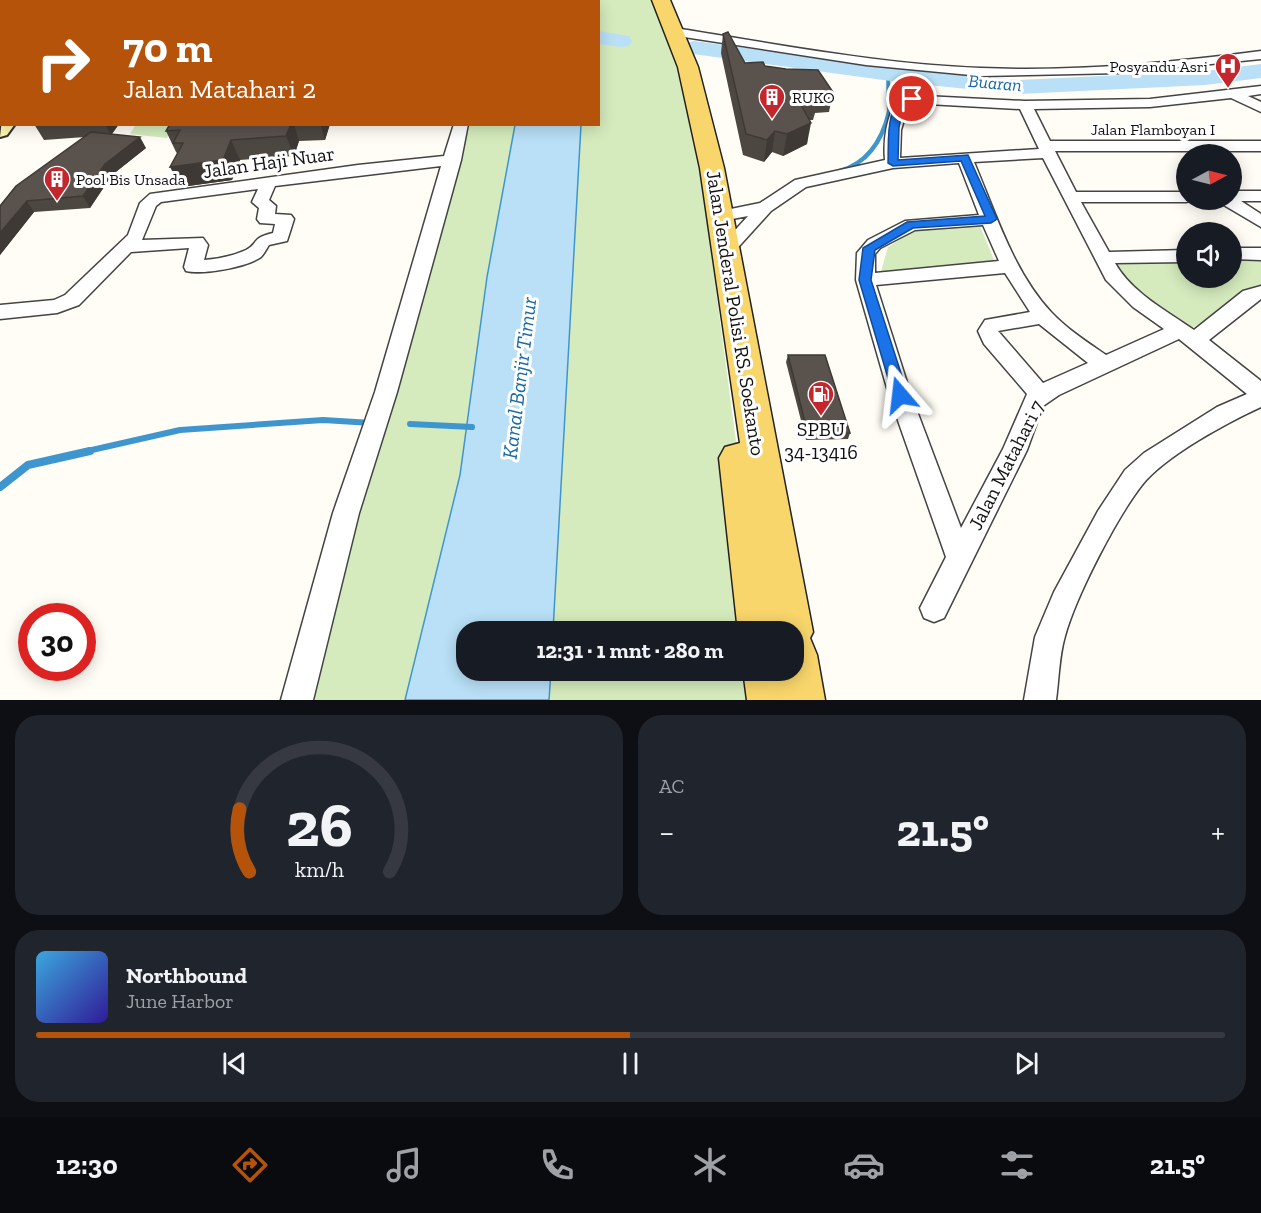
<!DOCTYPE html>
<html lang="id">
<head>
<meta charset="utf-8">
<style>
	:root { --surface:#171b24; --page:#20242c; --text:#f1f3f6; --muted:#9ea1a6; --line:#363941; --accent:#b45309 }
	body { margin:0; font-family:"Zilla Slab",serif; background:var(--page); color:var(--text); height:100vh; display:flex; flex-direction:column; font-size:22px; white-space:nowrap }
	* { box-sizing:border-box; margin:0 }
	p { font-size:20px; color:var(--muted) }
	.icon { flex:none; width:33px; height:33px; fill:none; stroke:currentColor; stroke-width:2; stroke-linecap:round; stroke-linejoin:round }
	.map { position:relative; height:700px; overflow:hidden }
	.side { display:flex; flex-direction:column; gap:15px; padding:15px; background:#0d0f14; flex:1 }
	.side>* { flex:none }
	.guide { position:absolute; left:0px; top:0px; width:600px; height:126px; box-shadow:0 3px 15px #0003; background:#b45309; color:#fff; overflow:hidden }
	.needle { width:39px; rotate:83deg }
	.tools { position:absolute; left:1176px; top:144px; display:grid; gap:12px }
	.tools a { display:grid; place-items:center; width:66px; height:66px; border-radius:50%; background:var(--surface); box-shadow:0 3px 15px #0003; font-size:30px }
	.speed { position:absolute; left:18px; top:603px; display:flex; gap:12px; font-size:30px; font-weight:700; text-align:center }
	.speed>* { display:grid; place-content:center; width:78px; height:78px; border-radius:50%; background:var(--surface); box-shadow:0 3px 15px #0003; line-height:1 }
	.speed .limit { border:9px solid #d22; background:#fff; color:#111 }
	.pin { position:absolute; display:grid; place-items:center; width:51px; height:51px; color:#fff; margin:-26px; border:3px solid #fff; border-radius:50%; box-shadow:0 2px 6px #0007 }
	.me { position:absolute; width:66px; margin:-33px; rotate:343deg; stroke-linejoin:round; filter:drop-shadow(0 0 4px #0008) }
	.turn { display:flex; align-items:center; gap:21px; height:126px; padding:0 24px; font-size:27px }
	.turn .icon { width:78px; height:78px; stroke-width:2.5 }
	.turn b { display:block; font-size:42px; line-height:51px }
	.big { font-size:45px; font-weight:700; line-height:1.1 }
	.side .tile { flex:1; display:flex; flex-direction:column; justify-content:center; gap:9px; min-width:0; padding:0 21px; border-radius:24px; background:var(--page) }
	.side .dial { align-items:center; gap:0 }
	.dial svg { height:156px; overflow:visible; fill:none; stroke:var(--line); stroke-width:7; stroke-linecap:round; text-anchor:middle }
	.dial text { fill:var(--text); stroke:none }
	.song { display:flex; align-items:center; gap:18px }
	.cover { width:72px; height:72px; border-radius:9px; background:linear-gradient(135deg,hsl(200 70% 55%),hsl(250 70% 35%)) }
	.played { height:6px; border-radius:3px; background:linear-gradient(90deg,var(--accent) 50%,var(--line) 50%) }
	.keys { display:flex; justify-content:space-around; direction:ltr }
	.heat { display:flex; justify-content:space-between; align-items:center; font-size:33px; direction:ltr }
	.side .tiles { flex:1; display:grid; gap:15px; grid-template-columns:1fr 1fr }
	.tile:last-child { grid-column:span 2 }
	.trip { position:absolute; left:456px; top:621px; width:348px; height:60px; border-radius:24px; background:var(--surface); box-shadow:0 3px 15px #0003; font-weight:700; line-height:60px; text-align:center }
	.tabs { display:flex; height:96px; justify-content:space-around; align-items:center; background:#090b0e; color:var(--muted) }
	.tabs .icon { width:42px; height:42px }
	.tabs .current { color:var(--accent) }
	.tabs b { font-size:27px; color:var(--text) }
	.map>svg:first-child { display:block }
</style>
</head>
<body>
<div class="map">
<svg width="1261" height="700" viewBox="0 0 1261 700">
	<rect width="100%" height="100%" fill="#fffdf5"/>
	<!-- green -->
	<g fill="#d5ebbd">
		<polygon points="485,0 652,0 681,78 700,169 761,631 466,632 466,670 767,671 771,700 297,700 461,125 598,124 598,2"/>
		<polygon points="173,125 167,138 130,134 135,126"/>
		<polygon points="980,226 995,262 880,275 888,247 915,230"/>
		<polygon points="1261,258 1261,286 1189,330 1117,275 1112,263 1186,261 1186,278 1232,278 1232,259"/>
	</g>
	<!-- water -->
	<polygon fill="#b9e0f7" stroke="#3f96cf" stroke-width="1.5" points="515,125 581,125 553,631 466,632 466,670 551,671 549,700 405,700 460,475 487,277"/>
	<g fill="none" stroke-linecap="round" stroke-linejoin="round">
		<!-- stream-far3 -->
		<polyline stroke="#3f96cf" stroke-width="4" points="888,74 889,114"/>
		<!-- stream-far2 -->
		<path stroke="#3f96cf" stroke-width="4.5" d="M840,171C868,163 882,141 889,112"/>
		<!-- stream-far1 -->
		<g stroke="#3f96cf" stroke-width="6">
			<polyline points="410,424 472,427"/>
			<polyline points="83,452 180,430 323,420 372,423"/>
		</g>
		<!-- stream -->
		<polyline stroke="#3f96cf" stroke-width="8" points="0,487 28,465 90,451"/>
		<!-- river -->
		<g fill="#b9e0f7" fill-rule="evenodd">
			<rect x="0" y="29" width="2" height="12"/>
			<polygon points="598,31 629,36 632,41 629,46 621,47 598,44"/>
			<polygon points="694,41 898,68 1019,80 1205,71 1261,64 1261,78 1205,85 1019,94 898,82 686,53 683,48 686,43"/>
		</g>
		<!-- street casing -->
		<g stroke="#444" stroke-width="3">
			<g id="street">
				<polygon points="250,0 282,0 249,2"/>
				<polygon points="351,0 390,0 391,2 352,2"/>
				<polygon points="480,0 490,0 479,2"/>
				<rect x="0" y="21" width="2" height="6"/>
				<path d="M675,28C776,44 878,64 981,68C1074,72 1168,63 1261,51V59L1121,73L981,76L866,65L671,35V29Z"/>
				<rect x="0" y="48" width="2" height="8"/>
				<path d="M1261,86V94L1248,96L1261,102V112L1231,98L1150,107L1034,109L1050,141H1261V151H1055L1076,192H1186V200H1193L1186,202H1081L1109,252L1186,250V262L1115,263C1132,293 1167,311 1194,330L1243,291L1261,286V299L1209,340L1261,381V407C1228,422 1165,456 1142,485C1117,517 1076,596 1065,636C1059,656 1059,679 1056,700H1024L1035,637L1054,592L1098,511L1125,470L1144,453L1217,407L1247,394L1179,339L1059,395L1043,406L1027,450L944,618L934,622L924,618L920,608L946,557L889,395L856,280L857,253L868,240L905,221L979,215L959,163L893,168L806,187L771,211L732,254L726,256L717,250L748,216L722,221L713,216L716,212L760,203L795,180L885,160C883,139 887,113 900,96L905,95L1025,101L1150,99ZM909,103L1020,109L1039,149L900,158L901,130ZM1043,158L1106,280L1133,307L1164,329L1106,355C1087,342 1067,329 1051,312C1013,271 996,214 974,162ZM983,225L999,261L875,273V254L880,248L915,230ZM1005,273L1030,312L985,320L978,331L984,344L1027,394L1003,449L961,528L911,395L876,285ZM1039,324L1088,363L1043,383L998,331Z"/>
				<path d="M454,124H468L461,160L397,392L359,513L313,700H281L333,513L375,392L441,166L275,186L269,200L276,206L275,214L291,215L294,219L287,241L269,245C267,248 264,254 261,257C247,267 203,275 186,271L184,267L189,248L131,252L79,305L57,313L0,319V305L54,300L65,295L128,235L140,203L150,194L358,165L444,156ZM258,189L252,202L259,208L257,219L260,223L275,224L273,233C251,238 259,243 246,250C233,256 218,259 204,260L208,245L203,238L142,240L156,206L161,202Z"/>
				<polygon points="1232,191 1261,191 1261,201 1241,201 1261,214 1261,227 1222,204 1220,200 1232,200"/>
				<polygon points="1232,248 1261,248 1261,260 1232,259"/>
			</g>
		</g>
		<!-- secondary casing -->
		<g stroke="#333" stroke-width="4">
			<g id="secondary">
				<polygon points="124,0 139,0 123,2"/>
				<polygon points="2,119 2,124 15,124 7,135 0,137"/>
			</g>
		</g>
		<!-- primary casing -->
		<g stroke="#222" stroke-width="3">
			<polygon id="primary" points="652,0 670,0 698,67 724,168 813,632 810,638 817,655 825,700 747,700 743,670 794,670 794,632 738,632 719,458 725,447 740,443 700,168 678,67"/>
		</g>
		<!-- street -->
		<use href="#street" fill="#fff" fill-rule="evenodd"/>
		<!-- secondary -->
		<use href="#secondary" fill="#fff6b0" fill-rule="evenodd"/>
		<!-- primary -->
		<use href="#primary" fill="#f9d66b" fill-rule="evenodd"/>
	</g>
	<!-- wall -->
	<g fill="#4d4742">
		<polygon points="723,34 745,63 765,66 833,92 829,112 815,113 813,120 809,120 807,144 783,156 772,152 764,162 743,155 721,53"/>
		<polygon points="34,124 119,124 112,134 146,148 112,175 90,208 34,212 0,255 0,206 85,137 44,140"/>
		<polygon points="170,124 330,124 325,140 299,141 294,156 240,160 232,180 181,187 177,153 176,152 166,131"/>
		<polygon points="788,355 850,433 848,439 806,440 786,362"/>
	</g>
	<!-- shaded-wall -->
	<g fill="#3f3936">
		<polygon points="811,123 807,144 783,156 787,134"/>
		<polygon points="105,124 119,124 111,135"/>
		<polygon points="291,124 294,124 299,141 294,156 286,136"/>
		<polygon points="320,124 330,124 325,140"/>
		<polygon points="775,131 772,152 764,162 767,140"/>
		<polygon points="140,137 146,148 112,175 90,208 83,196 105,164"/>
		<polygon points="231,140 240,160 232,180 181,187 170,167"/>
		<polygon points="27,201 34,212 0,255 0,233"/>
	</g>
	<!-- building -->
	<g fill="#5a524d" stroke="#3f3936" stroke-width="1.5">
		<polygon points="728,32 745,63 763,62 765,66 786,69 818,70 833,92 813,93 817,99 808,99 811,104 801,105 811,123 787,134 775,131 767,140 746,134 723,34"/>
		<polygon points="170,124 291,124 286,136 231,140 223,160 170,167 183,143 173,143 180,130 166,131"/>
		<polygon points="91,132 140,137 105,164 83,196 27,201 0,233 0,206 16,186"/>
		<polygon points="788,355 825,355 850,433 808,434"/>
	</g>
	<!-- route -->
	<path fill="#1a73e8" stroke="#114b97" stroke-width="1.5" d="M912,96L917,99L904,105L899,127L898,160L968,155L997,219L991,223L913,228L875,250L871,280L908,395L900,400L893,395L859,280L863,248L907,222L985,216L961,161L893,166L888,163C889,141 884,99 912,96Z"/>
	<!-- icons -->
	<defs>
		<g id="hospital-pin" transform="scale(1.35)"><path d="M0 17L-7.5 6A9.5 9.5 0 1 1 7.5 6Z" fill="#c4262e" stroke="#fff"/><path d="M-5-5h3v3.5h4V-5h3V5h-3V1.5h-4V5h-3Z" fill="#fff"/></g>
		<g id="building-pin" transform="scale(1.35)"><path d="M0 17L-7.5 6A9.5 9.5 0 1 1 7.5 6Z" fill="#c4262e" stroke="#fff"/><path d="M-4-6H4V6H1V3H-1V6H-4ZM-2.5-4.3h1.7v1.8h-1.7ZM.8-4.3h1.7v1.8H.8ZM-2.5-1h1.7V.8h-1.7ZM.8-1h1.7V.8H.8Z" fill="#fff"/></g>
		<g id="fuel-pin" transform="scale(1.35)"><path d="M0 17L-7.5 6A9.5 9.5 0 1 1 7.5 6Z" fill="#c4262e" stroke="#fff"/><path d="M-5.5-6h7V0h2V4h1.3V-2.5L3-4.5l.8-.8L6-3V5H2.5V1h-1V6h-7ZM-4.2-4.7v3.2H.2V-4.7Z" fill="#fff"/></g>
	</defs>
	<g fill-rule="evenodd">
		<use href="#hospital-pin" x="1228" y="66"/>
		<use href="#building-pin" x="772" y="97"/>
		<use href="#building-pin" x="57" y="179"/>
		<use href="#fuel-pin" x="821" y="394"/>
	</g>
	<g text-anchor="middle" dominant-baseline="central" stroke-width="6" stroke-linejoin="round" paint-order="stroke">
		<!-- far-poi labels -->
		<g font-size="16" fill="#111" stroke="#fff" text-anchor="start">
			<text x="1208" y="66" text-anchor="end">Posyandu Asri</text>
			<text x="792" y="97">RUKO</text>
			<text x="76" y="179">Pool Bis Unsada</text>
		</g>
		<!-- far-street labels -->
		<g font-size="16" fill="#111" stroke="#fff">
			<text x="1153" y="129">Jalan Flamboyan I</text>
		</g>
		<!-- far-water labels -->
		<g font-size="18" font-style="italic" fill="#1768a6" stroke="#fff">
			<text transform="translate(995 83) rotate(5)">Buaran</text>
		</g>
		<!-- street labels -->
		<g font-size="20" fill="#111" stroke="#fff">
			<text transform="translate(269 162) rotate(-8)">Jalan Haji Nuar</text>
			<text transform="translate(736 313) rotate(81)">Jalan Jenderal Polisi RS. Soekanto</text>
			<text transform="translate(1006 465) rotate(-63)">Jalan Matahari 7</text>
		</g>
		<!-- poi labels -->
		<g font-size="20" fill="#111" stroke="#fff">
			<text x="821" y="429">SPBU<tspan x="821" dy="23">34-13416</tspan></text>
		</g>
		<!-- water labels -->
		<g font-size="21" font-style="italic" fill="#1768a6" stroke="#fff">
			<text transform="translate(519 378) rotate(-83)">Kanal Banjir Timur</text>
		</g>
	</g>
</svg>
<div class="tools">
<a><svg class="needle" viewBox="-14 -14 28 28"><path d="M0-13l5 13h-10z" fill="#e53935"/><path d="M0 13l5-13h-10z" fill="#9ea1a6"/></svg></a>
<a><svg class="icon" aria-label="sound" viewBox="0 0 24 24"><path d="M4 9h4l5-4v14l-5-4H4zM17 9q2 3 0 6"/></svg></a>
</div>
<div class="speed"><div class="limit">30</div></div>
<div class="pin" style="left:912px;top:99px;background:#d93025"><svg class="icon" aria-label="arrive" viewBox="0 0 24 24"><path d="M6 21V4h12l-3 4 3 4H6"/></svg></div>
<svg class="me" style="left:900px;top:395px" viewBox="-20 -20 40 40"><path d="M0-17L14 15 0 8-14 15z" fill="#1a73e8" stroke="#fff" stroke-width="4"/></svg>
<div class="trip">12:31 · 1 mnt · 280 m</div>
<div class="guide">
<div class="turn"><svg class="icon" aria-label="right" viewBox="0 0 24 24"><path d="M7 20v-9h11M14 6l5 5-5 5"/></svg><div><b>70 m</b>Jalan Matahari 2</div></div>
</div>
</div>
<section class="side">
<div class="tiles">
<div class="tile dial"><svg viewBox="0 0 100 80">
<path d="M14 69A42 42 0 1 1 86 69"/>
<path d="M14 69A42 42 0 0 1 9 37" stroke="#b45309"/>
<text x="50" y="56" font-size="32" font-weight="700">26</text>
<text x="50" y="72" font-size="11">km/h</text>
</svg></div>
<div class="tile"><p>AC</p>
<div class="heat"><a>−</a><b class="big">21.5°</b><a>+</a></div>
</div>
<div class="tile">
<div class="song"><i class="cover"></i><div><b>Northbound</b><p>June Harbor</p></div></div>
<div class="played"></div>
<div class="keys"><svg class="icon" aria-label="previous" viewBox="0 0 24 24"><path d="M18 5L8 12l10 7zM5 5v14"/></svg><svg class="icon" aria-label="pause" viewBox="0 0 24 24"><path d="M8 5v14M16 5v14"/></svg><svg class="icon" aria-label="next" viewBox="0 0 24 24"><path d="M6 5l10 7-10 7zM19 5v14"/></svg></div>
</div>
</div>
</section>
<nav class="tabs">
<b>12:30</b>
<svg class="icon current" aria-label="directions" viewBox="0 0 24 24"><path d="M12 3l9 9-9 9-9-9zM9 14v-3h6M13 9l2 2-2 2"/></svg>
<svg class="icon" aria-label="music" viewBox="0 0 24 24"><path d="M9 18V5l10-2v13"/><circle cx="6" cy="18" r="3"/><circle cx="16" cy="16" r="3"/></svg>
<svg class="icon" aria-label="phone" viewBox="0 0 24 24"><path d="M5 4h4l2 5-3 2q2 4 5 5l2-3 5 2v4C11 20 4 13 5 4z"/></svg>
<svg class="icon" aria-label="climate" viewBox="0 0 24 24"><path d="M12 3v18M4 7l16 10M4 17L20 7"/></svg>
<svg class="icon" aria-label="car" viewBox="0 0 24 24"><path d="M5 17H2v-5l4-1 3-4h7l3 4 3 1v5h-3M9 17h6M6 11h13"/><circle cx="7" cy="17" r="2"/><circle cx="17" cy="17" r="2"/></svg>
<svg class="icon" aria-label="filters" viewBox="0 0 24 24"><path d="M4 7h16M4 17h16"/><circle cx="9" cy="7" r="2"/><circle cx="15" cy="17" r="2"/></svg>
<b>21.5°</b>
</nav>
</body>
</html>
